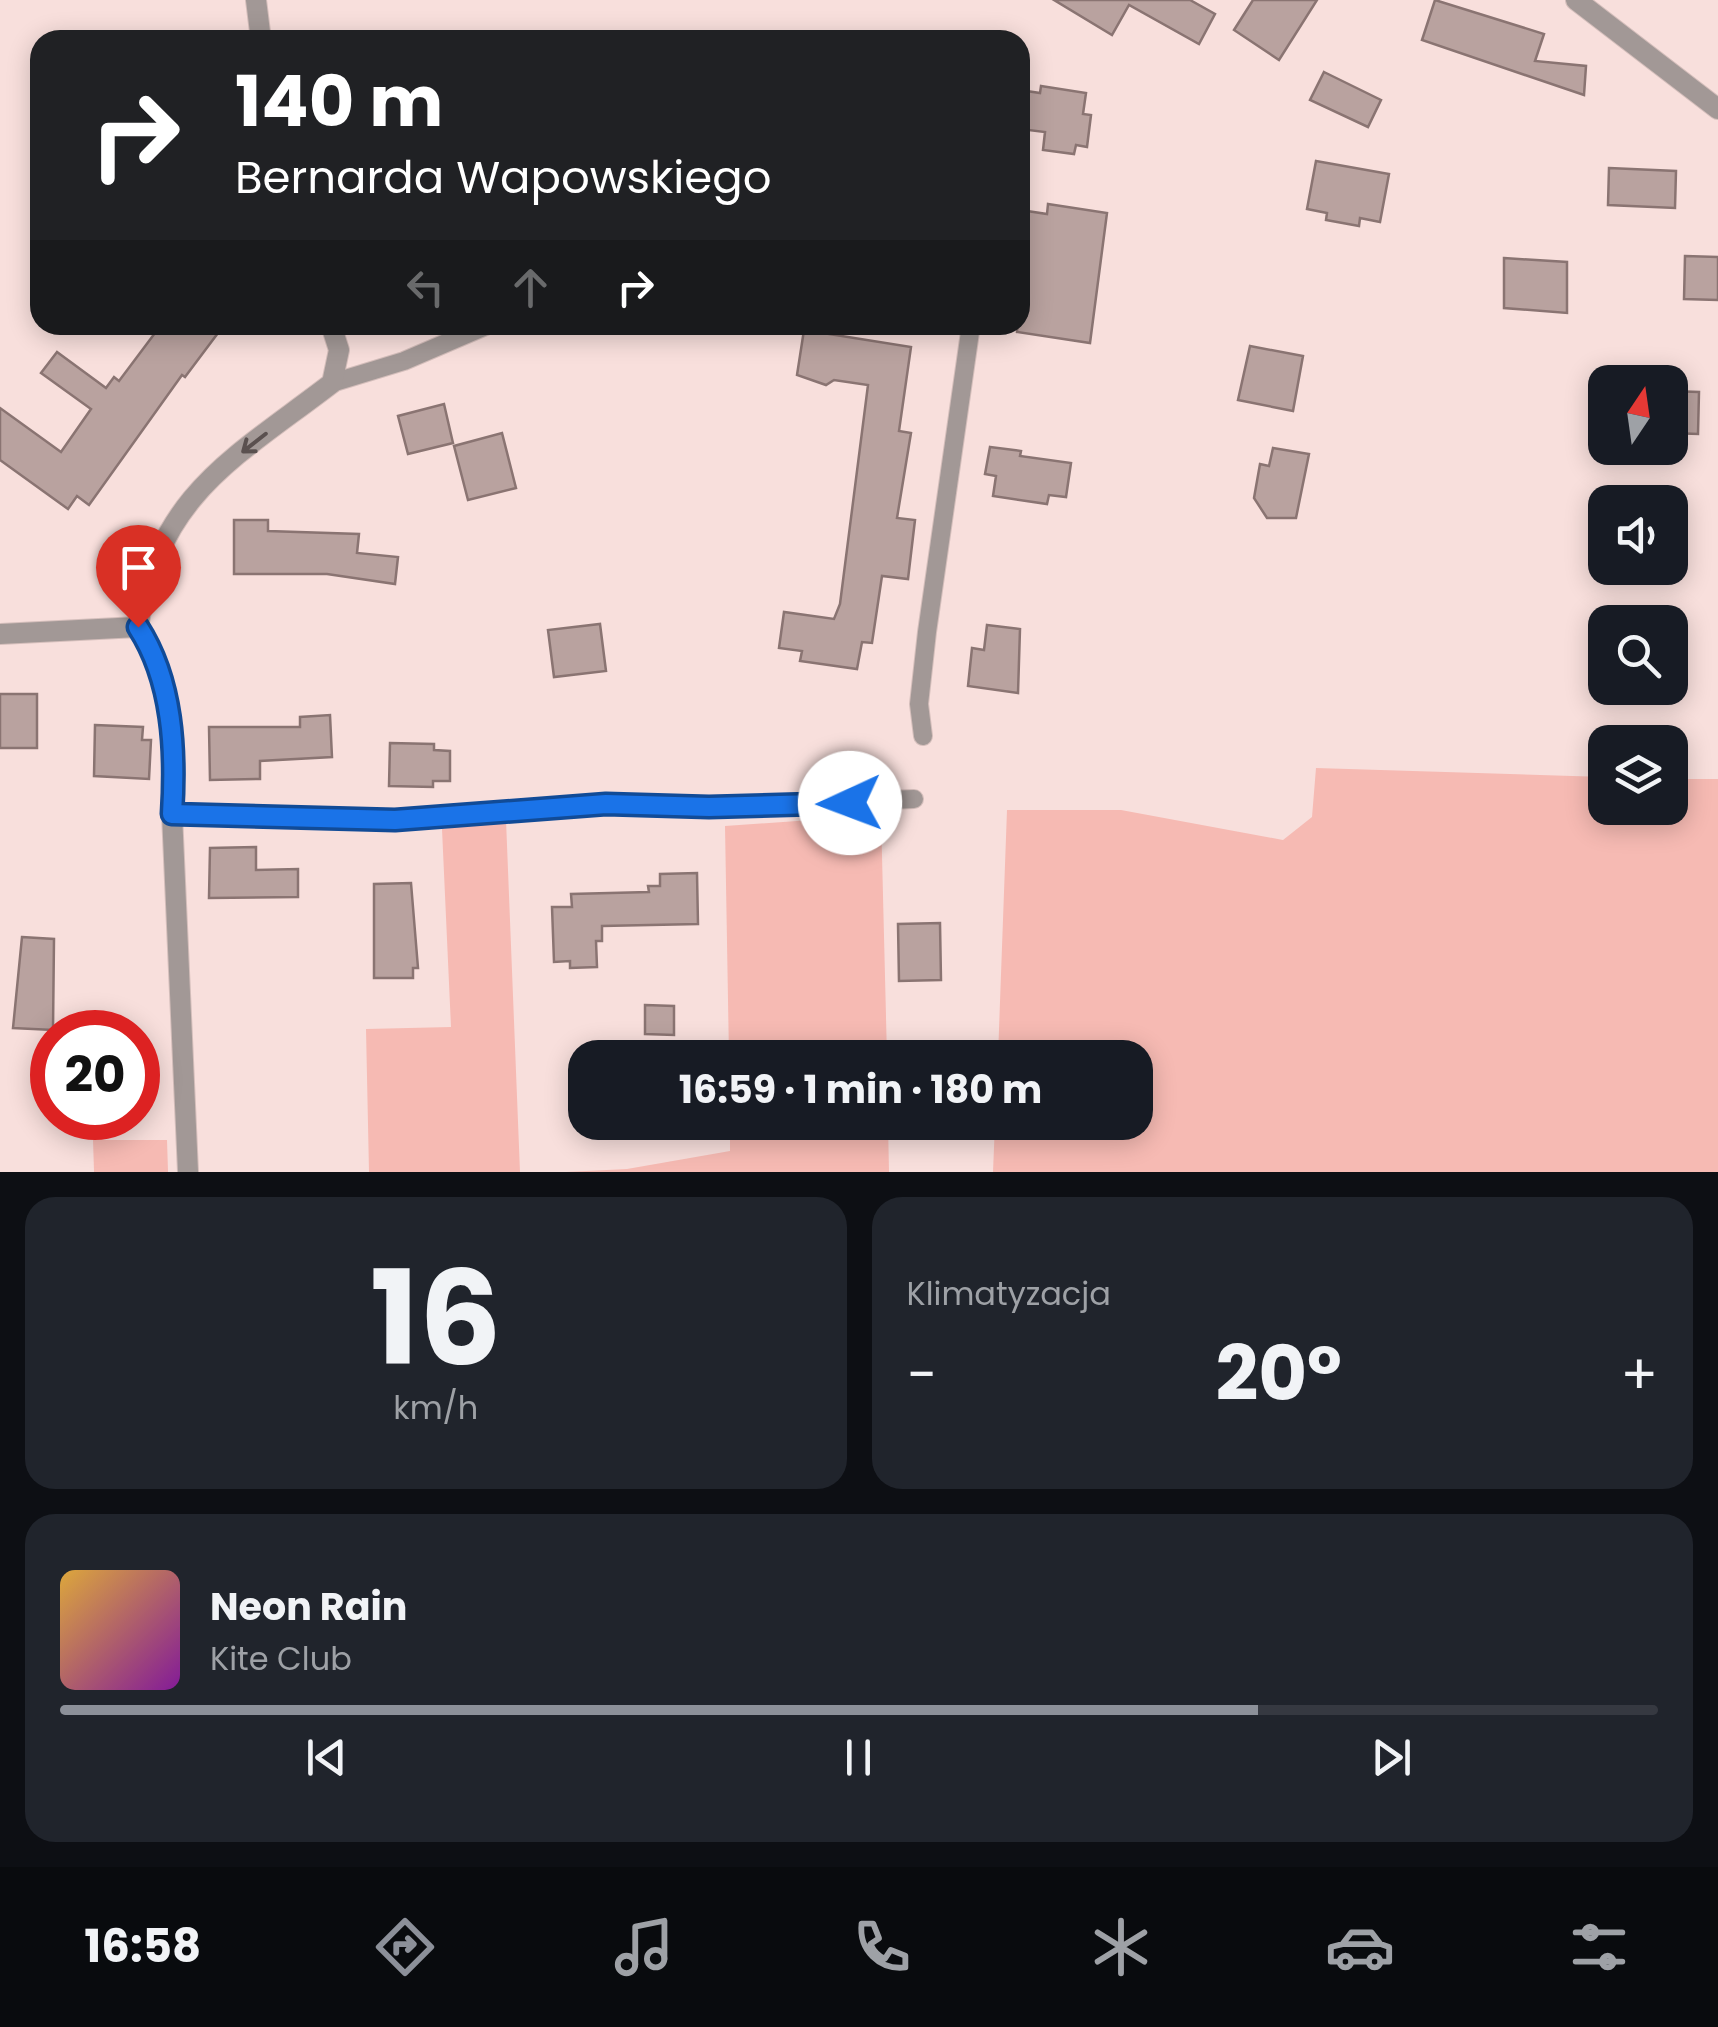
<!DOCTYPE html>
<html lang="pl">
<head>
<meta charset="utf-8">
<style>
	:root { --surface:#171b24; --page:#20242c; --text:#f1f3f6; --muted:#9ea1a6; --line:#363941; --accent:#8c9099 }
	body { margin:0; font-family:Poppins,sans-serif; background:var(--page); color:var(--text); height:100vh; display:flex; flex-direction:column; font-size:38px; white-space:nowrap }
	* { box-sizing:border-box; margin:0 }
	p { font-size:32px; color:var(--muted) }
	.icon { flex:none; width:55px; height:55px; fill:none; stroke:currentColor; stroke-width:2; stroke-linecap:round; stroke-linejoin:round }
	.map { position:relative; height:1172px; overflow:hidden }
	.drawer { display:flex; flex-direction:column; gap:25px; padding:25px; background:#0d0f14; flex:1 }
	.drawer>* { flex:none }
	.banner { position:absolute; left:30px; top:30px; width:1000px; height:305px; border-radius:30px; box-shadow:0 5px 25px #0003; background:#202124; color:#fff; overflow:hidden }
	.needle { width:65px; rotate:13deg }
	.controls { position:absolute; left:1588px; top:365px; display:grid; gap:20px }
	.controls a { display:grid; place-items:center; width:100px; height:100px; border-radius:20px; background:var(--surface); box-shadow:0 5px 25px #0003; font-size:50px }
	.speed { position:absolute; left:30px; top:1010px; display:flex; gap:20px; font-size:50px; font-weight:700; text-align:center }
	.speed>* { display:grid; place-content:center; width:130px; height:130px; border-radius:50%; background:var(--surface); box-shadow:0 5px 25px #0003; line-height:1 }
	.speed .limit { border:15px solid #d22; background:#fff; color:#111 }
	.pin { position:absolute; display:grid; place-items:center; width:85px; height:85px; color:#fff; margin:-102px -42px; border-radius:50% 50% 50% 0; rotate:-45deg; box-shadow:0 0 10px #0007 }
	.pin .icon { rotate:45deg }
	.me { position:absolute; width:110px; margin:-55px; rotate:268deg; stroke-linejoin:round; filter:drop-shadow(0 0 8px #0008) }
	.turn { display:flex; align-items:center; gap:35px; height:210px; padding:0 40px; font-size:45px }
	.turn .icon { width:130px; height:130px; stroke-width:2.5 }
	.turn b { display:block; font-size:70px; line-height:85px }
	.lanes { display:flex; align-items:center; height:95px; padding:0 40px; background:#0003; justify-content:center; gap:50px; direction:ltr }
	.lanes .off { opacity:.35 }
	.big { font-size:75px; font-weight:700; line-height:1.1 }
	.drawer .tile { flex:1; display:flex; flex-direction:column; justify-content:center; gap:15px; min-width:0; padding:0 35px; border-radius:30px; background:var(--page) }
	.drawer .dial { align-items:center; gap:0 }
	.dial b { font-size:130px; line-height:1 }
	.song { display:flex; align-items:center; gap:30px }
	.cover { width:120px; height:120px; border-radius:15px; background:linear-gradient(135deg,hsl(40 70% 55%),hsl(290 70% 35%)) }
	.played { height:10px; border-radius:5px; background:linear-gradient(90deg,var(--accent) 75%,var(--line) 75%) }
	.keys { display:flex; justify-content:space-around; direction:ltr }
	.heat { display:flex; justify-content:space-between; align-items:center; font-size:55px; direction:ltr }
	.drawer .tiles { flex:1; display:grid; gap:25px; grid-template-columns:1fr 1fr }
	.tile:last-child { grid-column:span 2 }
	.trip { position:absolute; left:568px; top:1040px; width:585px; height:100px; border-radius:30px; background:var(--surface); box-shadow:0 5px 25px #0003; font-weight:700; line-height:100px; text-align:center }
	.tabs { display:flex; height:160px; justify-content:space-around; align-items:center; background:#090b0e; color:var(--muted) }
	.tabs .icon { width:70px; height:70px }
	.tabs .on { color:var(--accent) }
	.tabs b { font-size:45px; color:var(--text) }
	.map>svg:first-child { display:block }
</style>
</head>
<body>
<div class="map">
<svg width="1718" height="1172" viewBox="0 0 1718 1172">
	<rect width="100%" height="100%" fill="#f8dfdc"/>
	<!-- green -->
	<g fill="#f6bab3">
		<polygon points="1316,768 1605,777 1605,808 1670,808 1670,779 1718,779 1718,1172 993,1172 995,1123 1135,1122 1135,1058 998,1057 1007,810 1121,810 1283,840 1312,817"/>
		<polygon points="881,815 887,1057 729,1057 725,826"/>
		<polygon points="506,820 520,1172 369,1172 366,1029 451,1027 442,829"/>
		<polygon points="730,1123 888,1123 889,1172 566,1172 627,1169 730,1151"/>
		<polygon points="93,1140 167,1140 168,1172 94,1172"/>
	</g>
	<!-- building -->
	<g fill="#b9a29f" stroke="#8a7472" stroke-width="2.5">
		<polygon points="1054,0 1190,0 1215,14 1199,44 1129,5 1112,35"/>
		<polygon points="1253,0 1317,0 1279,60 1234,30"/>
		<polygon points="1435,0 1544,34 1535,61 1586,66 1584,95 1422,40"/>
		<polygon points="1324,72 1381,100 1368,127 1310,100"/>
		<polygon points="1041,86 1086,93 1083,114 1091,115 1087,147 1076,145 1074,154 1043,150 1045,132 1020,129 1020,90 1040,93"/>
		<polygon points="1316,161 1389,174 1380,222 1360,218 1359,226 1326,220 1327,213 1307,209"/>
		<polygon points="1609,168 1676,171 1675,208 1608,205"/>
		<polygon points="1048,204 1107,213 1090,343 1017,332 1027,211 1047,214"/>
		<polygon points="1685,256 1718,257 1718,300 1684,299"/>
		<polygon points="1504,258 1567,262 1567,313 1504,308"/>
		<polygon points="161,325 224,325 185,377 182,375 89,505 77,496 68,509 0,460 0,408 61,452 91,409 41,373 57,352 106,388 114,377 119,381"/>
		<polygon points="804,330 911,347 899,431 911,433 897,518 915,520 908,579 882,576 872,643 862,642 857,669 800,661 802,651 779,648 784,612 834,619 840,604 868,385 834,380 826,385 797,375"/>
		<polygon points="1250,346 1303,356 1293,411 1238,400"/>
		<polygon points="1670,391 1699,392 1698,434 1670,433"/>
		<polygon points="444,404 453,443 408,454 398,416"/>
		<polygon points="502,433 516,488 468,500 454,446"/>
		<polygon points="990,447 1021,451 1020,456 1071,463 1066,497 1049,495 1047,504 993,496 996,476 985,474"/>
		<polygon points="1273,448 1309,454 1296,518 1267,518 1254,498 1260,464 1269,466"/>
		<polygon points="234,520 268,520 268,531 359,534 357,553 398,557 395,584 327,574 234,574"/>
		<polygon points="600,624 606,671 554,677 548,630"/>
		<polygon points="987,625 1020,629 1018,693 968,686 972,648 984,650"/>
		<rect x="0" y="694" width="37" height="54"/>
		<polygon points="330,715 332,757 260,761 260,779 210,780 209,727 300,727 300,717"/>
		<polygon points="95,725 143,727 142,740 151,740 149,779 94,776"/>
		<polygon points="390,743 434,744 434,750 450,751 450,781 433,781 433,787 389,786"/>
		<polygon points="256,847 256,870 298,869 298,897 209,898 210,848"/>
		<polygon points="697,873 698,924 602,926 602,941 596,941 597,967 570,968 570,961 554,962 552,907 572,907 571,894 649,892 648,886 660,886 660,874"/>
		<polygon points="411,883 418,968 413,968 413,978 374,978 374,884"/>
		<polygon points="940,923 941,980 899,981 898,924"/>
		<polygon points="22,937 54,939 53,1030 13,1028"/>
		<polygon points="645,1005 674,1006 674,1035 645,1034"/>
	</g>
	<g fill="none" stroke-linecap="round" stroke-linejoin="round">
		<!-- service casing -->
		<g stroke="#d4bebb" stroke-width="20">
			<g id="service">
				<polyline points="332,383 404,361 488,325"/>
				<polyline points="923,736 919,704 927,632 971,325"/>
				<polyline points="172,814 395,820 606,804 709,807 914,799"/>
			</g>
		</g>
		<!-- minor casing -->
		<g stroke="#d4bebb" stroke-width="22">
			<g id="minor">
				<polyline points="256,0 261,40"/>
				<path d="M138,627C159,494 233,459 332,383L339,350L331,325"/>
				<path d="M0,634L138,627C173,681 176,751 172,814L188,1172"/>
			</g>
		</g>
		<!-- tertiary casing -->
		<g stroke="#d4bebb" stroke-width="22">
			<polyline id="tertiary" points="1576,0 1718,109"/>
		</g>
		<!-- service -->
		<use href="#service" stroke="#a29896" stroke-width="18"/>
		<!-- minor -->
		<use href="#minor" stroke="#a29896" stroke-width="20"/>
		<!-- tertiary -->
		<use href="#tertiary" stroke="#a29896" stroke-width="20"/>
	</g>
	<!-- one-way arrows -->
	<defs><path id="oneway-shaft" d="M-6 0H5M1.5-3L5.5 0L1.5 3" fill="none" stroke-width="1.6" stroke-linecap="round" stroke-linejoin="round" transform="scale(2.5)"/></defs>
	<use stroke="#5a504f" href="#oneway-shaft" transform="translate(254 443) rotate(142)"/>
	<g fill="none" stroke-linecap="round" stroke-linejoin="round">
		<!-- route casing -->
		<g stroke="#114b97" stroke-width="25">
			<path id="route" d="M138,627C173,681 176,751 172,814L395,820L606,804L709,807L850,803"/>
		</g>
		<!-- route -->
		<use href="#route" stroke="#1a73e8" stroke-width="18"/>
	</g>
</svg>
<div class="controls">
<a><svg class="needle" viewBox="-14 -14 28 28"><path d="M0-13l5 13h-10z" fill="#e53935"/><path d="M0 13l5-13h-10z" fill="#9ea1a6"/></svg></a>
<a><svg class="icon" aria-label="sound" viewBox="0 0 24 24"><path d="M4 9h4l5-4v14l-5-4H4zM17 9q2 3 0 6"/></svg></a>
<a><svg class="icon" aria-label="search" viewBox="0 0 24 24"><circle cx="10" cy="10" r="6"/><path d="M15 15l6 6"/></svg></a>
<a><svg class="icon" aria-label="layers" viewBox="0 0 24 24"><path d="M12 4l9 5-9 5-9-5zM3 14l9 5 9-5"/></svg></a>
</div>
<div class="speed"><div class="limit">20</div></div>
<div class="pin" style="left:138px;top:627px;background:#d93025"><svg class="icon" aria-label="arrive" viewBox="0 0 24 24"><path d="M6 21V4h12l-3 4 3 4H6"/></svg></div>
<svg class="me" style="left:850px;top:803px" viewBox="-20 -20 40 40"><circle r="19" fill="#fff"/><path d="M0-13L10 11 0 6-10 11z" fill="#1a73e8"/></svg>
<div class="trip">16:59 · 1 min · 180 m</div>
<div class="banner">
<div class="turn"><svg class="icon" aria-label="right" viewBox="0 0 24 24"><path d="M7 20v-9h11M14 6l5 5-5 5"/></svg><div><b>140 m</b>Bernarda Wapowskiego</div></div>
<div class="lanes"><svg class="icon off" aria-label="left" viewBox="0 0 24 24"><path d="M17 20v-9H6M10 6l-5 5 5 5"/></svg><svg class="icon off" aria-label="ahead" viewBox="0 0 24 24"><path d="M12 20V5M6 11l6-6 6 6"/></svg><svg class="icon" aria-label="right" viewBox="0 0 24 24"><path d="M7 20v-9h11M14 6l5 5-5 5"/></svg></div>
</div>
</div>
<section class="drawer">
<div class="tiles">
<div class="tile dial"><b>16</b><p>km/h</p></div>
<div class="tile"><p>Klimatyzacja</p>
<div class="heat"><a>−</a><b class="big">20°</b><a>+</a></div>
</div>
<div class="tile">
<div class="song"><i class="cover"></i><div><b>Neon Rain</b><p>Kite Club</p></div></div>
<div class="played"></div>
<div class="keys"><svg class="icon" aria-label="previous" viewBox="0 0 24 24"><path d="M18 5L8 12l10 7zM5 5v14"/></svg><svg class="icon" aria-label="pause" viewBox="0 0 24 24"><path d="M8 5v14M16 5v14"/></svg><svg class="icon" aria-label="next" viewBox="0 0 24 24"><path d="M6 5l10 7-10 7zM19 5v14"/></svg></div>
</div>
</div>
</section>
<nav class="tabs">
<b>16:58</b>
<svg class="icon on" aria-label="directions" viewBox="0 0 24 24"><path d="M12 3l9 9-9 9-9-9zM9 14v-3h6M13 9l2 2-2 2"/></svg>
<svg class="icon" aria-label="music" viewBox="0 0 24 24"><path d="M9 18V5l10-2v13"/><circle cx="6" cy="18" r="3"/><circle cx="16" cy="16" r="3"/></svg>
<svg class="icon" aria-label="phone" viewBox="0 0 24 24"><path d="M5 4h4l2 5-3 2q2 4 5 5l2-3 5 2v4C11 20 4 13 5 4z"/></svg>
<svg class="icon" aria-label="climate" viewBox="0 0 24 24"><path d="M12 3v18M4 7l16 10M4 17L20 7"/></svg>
<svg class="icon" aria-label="car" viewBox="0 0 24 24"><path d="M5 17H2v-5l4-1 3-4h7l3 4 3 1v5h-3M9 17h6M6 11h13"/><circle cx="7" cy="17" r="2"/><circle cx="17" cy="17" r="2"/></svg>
<svg class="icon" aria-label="filters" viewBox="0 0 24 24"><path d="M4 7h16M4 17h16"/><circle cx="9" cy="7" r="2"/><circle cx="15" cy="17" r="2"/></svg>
</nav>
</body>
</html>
